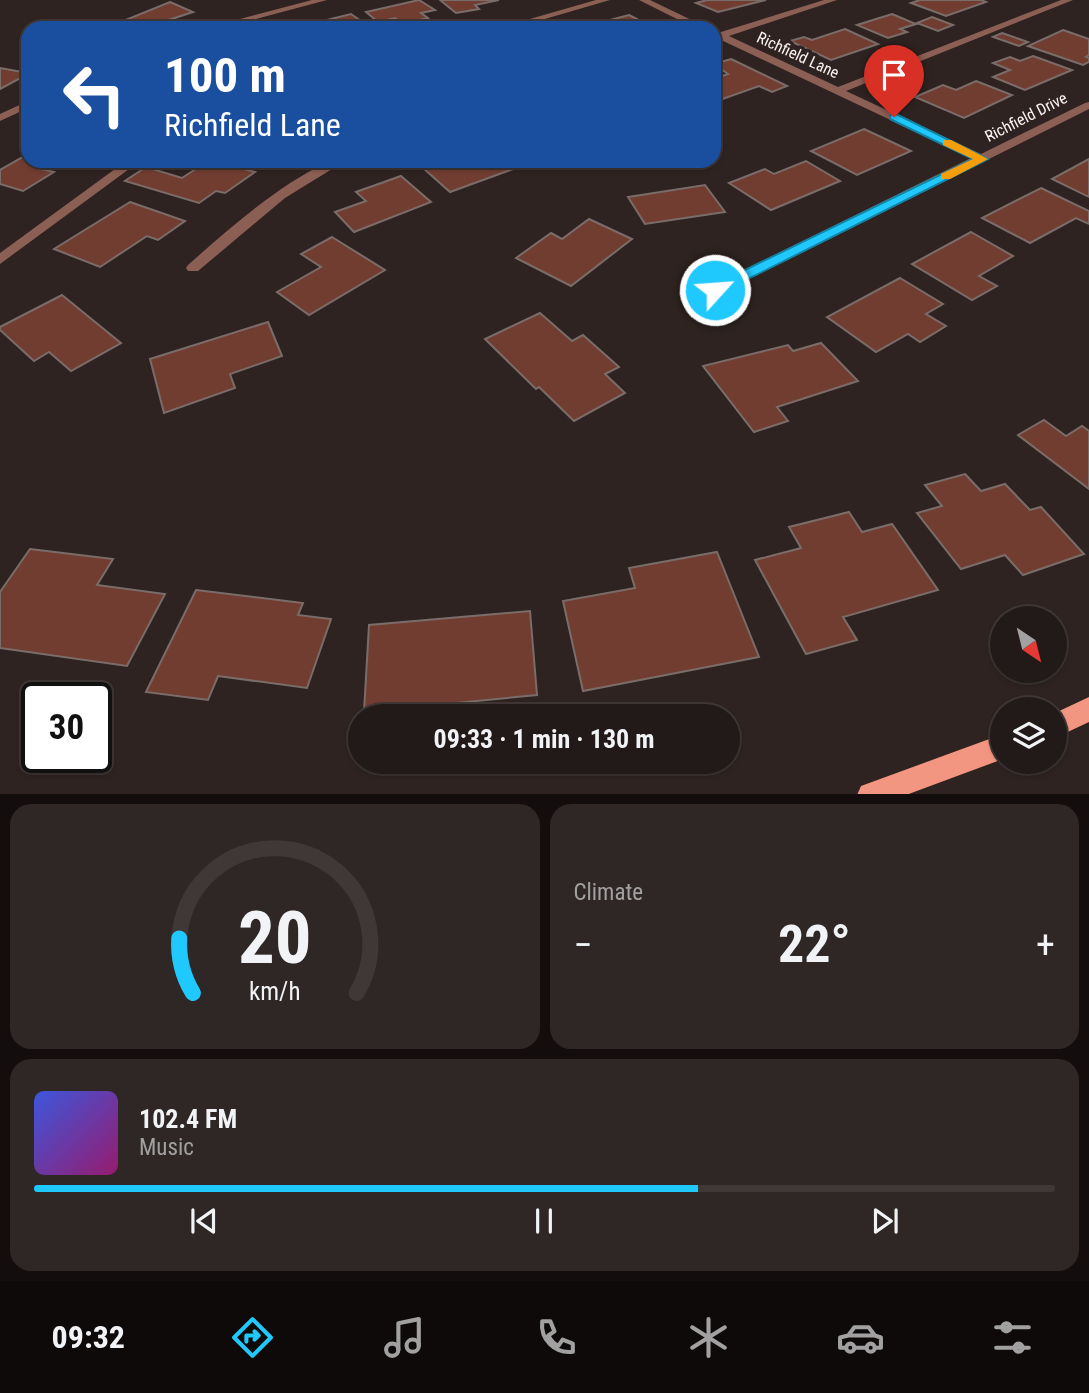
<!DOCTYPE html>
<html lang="en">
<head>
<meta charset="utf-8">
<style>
	:root { --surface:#221a18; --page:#2e2725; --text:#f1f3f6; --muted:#a2a1a2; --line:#3f3837; --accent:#20c9fd }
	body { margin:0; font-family:"Roboto Condensed",sans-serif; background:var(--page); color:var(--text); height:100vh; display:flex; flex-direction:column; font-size:26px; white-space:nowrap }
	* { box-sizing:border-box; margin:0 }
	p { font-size:23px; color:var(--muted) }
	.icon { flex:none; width:38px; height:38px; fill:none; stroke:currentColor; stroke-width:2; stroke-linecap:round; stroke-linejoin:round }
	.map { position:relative; height:794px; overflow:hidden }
	.side { display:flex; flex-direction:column; gap:10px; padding:10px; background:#130e0d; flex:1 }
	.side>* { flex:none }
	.top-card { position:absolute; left:21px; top:21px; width:700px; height:147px; border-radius:21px; box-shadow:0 2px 5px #0004,0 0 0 2px var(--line); background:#1a4fa0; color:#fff; overflow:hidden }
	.needle { width:46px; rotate:145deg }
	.tools { position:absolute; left:990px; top:606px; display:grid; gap:14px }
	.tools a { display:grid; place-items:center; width:77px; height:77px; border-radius:50%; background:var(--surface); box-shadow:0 2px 5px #0004,0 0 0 2px var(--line); font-size:35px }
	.speed { position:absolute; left:21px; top:682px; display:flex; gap:14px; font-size:35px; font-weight:700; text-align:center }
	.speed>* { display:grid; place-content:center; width:91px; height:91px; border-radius:50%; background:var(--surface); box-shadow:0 2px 5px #0004,0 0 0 2px var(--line); line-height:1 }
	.speed .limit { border:4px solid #111; border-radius:10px; background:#fff; color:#111 }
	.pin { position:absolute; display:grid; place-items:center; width:60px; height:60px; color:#fff; margin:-72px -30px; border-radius:50% 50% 50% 0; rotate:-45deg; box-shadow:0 0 7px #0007 }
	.pin .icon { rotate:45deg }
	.me { position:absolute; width:77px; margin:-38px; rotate:64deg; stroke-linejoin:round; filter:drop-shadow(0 0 5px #0008) }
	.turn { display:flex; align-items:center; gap:24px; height:147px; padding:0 28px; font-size:32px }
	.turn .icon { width:91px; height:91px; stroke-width:2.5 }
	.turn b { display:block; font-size:49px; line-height:60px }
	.big { font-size:52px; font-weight:700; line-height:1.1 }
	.side .tile { flex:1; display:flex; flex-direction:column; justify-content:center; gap:10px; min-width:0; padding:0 24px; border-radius:21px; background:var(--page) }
	.side .dial { align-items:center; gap:0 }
	.dial svg { height:182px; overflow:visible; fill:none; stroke:var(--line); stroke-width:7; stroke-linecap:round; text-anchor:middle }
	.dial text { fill:var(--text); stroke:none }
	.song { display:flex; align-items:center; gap:21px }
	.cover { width:84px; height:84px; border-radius:10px; background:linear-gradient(135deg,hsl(230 70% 55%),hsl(320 70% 35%)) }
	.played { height:7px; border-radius:4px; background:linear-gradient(90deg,var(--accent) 65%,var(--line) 65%) }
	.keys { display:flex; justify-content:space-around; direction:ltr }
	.heat { display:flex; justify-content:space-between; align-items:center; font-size:38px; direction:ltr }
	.side .tiles { flex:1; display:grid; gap:10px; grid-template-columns:1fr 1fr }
	.tile:last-child { grid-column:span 2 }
	.trip { position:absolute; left:348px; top:704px; width:392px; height:70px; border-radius:35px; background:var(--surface); box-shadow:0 2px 5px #0004,0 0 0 2px var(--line); font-weight:700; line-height:70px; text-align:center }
	.dock { display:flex; height:112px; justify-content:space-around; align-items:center; background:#0e0a0a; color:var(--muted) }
	.dock .icon { width:49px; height:49px }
	.dock .active { color:var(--accent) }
	.dock b { font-size:32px; color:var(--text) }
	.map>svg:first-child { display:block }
</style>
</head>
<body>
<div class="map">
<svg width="1089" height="795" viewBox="0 0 1089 795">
	<rect width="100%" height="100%" fill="#2e2320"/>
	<!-- building -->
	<g fill="#723d31" stroke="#7a6c69" stroke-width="2">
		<polygon points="419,0 435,10 421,13 428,18 403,24 395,18 378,22 366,12"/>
		<polygon points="440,0 499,0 475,5 479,9 456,13"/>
		<polygon points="707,0 766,0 718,12 696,3"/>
		<polygon points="920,0 981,0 986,2 946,16 911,3"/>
		<polygon points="170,2 193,12 144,28 128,28 118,23"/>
		<polygon points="351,14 364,23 348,27 350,28 294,28"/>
		<polygon points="892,14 916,24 900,29 907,32 888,38 857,25"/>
		<polygon points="629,15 654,28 583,27"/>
		<polygon points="932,17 953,25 938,31 917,23"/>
		<polygon points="845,29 878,44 831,60 790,41 804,37 812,40"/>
		<polygon points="1063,30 1089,39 1089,55 1086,57 1089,58 1089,62 1083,65 1028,46"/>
		<polygon points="1002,33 1028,42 1019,46 993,37"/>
		<polygon points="1033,56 1072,70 1025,90 993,77 1010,70 993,63 1010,57 1020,61"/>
		<polygon points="731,59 787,86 772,92 759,86 717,101 714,100 714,79 728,74 714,64"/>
		<polygon points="0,68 28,73 28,74 0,89"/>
		<polygon points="976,81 1012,95 964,118 915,97 943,85 956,90"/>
		<polygon points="864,129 911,151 857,175 811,151"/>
		<polygon points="28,154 28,161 54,161 41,169 54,172 23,191 0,184 0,170"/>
		<polygon points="1089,159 1089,197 1052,179"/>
		<polygon points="208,161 255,161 244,169 255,172 225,193 216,191 199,203 125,181 146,167 182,178"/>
		<polygon points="444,161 535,161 450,192 423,168"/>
		<polygon points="806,161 840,181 771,210 729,183 765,169 774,174"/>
		<polygon points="401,176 431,202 354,232 335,212 366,201 356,192"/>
		<polygon points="705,185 725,212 645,224 628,197"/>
		<polygon points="1041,188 1089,211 1089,224 1076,218 1030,243 982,218"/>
		<polygon points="130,202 185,221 158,240 147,236 100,267 54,249"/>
		<polygon points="589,219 632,239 571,286 516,258 551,233 562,239"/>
		<polygon points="971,232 1013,256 979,276 997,286 972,300 912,264"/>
		<polygon points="332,237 385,270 309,315 277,292 321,267 301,254"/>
		<polygon points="900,278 943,304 926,314 946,326 920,342 908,334 876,352 827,317"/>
		<polygon points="62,295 121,343 71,371 49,352 34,361 0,330 0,327"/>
		<polygon points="540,313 572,341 583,335 619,367 605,374 625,393 574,421 539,387 536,389 485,339"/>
		<polygon points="268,322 282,356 230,374 235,388 164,413 150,359"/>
		<polygon points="821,343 858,381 777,407 788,421 754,432 703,366 788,345 793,351"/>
		<polygon points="1044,420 1066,436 1082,426 1089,431 1089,489 1018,435"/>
		<polygon points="965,474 981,491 1005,484 1030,510 1041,507 1084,554 1023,575 1005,555 961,569 917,513 942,506 925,485"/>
		<polygon points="849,512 862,532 892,524 938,590 843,617 857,640 806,654 755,560 801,548 789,527"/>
		<polygon points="30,549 113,559 97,585 165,594 127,666 0,648 0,592"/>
		<polygon points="717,552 759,657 583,691 563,601 635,588 629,568"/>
		<polygon points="196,590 303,603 298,615 331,619 307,688 218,676 208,700 146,692"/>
		<polygon points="530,611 537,695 364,712 369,625"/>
	</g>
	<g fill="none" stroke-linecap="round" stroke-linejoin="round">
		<!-- minor -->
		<g fill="#8c5f54" fill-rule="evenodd">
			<polygon points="312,0 327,0 222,28 206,28"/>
			<polygon points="596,0 610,0 514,28 498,28"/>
			<polygon points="639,0 650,0 708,28 695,28"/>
			<polygon points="824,0 837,0 729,36 838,87 1061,0 1073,0 846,91 981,154 1085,103 1089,102 1089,109 720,293 710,293 707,290 710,287 971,158 719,39 714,39 714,30 721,32"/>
			<polygon points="28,101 28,108 0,121 0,114"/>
			<polygon points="126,161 140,161 0,264 0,253"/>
			<path d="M329,161H345L285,198L198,271H188L186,268L188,265C232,226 276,187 329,161Z"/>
		</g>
		<!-- major -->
		<g fill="#f39681" fill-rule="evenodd">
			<polygon points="1089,697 1089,722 1055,738 1055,713"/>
			<polygon points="1003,734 1003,759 906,795 857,795 861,786"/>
		</g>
	</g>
	<!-- route -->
	<polygon fill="#20c9fd" stroke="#1583a4" stroke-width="2" points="890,115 898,115 988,159 720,293 710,293 710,287 973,159 890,119"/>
	<!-- slow -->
	<polygon fill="#f59e0b" points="943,140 951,140 988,159 950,179 941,179 941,174 973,159 943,145"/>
	<g text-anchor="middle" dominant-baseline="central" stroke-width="7" stroke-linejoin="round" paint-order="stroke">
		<!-- far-street labels -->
		<g font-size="16" fill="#fbf3f1" stroke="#2e2320">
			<text transform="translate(798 55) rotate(25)">Richfield Lane</text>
			<text transform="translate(1026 117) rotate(-27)">Richfield Drive</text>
		</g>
	</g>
</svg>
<div class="tools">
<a><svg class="needle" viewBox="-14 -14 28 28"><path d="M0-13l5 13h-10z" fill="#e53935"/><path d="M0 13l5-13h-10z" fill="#a2a1a2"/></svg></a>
<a><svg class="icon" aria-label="layers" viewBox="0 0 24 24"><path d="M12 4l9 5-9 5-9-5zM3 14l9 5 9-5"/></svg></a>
</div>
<div class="speed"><div class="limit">30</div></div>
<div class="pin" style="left:894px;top:117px;background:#d93025"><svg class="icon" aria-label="arrive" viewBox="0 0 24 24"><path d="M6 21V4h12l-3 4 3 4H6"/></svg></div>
<svg class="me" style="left:715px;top:290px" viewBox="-20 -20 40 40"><circle r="17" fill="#20c9fd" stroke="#fff" stroke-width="3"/><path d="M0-11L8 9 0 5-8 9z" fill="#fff"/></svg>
<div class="trip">09:33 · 1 min · 130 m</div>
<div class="top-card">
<div class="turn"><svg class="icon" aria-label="left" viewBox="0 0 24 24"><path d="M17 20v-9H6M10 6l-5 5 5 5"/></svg><div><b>100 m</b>Richfield Lane</div></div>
</div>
</div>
<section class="side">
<div class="tiles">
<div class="tile dial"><svg viewBox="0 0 100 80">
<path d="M14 69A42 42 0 1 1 86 69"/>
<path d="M14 69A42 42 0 0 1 8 45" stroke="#20c9fd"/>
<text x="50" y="56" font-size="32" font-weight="700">20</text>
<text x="50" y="72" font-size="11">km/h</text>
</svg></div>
<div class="tile"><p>Climate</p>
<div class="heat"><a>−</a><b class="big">22°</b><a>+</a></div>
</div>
<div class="tile">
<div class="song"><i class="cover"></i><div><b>102.4 FM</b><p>Music</p></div></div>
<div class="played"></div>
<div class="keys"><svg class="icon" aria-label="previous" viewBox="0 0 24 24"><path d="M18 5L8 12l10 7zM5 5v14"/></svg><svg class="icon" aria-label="pause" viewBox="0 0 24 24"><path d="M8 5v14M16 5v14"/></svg><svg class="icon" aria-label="next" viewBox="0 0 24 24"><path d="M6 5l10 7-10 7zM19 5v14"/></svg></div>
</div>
</div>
</section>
<nav class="dock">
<b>09:32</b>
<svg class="icon active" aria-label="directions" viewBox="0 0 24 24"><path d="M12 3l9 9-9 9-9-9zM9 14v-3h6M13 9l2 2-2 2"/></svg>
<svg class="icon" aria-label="music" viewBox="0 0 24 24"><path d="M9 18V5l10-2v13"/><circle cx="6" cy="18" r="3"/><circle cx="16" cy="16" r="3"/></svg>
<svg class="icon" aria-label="phone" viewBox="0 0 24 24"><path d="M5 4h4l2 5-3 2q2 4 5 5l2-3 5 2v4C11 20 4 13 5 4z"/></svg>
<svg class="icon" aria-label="climate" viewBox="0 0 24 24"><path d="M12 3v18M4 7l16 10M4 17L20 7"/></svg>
<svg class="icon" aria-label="car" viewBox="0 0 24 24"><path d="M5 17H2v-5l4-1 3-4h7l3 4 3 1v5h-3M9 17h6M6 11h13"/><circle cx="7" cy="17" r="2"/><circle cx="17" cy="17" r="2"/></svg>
<svg class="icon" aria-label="filters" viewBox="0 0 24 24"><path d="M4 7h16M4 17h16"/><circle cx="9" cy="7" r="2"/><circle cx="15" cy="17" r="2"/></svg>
</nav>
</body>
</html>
